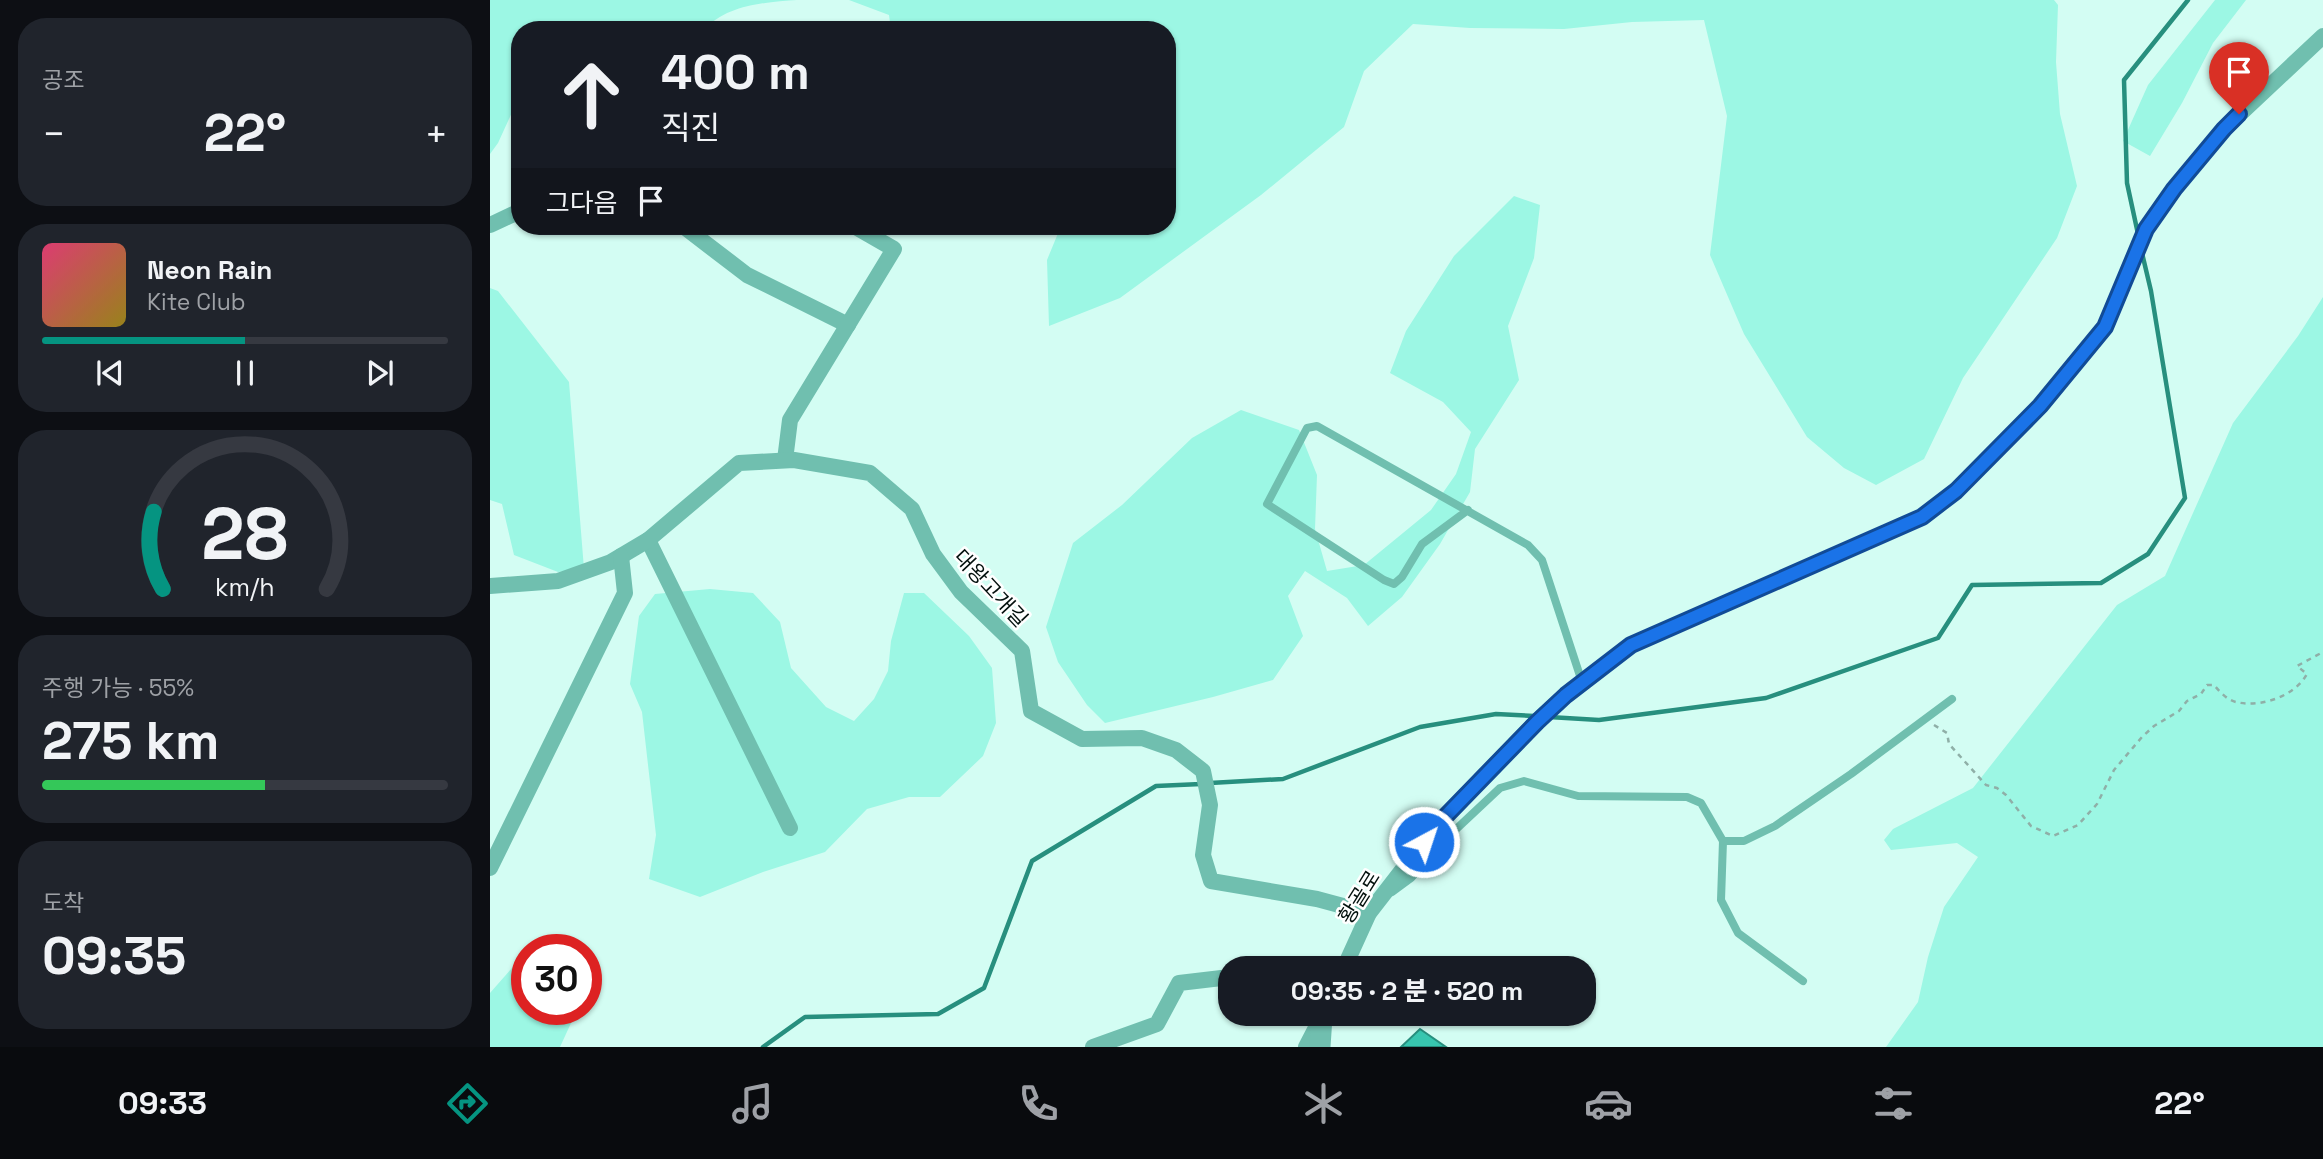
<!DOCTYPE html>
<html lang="ko">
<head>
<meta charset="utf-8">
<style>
	:root { --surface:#171b24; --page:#20242c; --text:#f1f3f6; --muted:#9ea1a6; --line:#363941; --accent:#059481 }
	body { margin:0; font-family:"Space Grotesk","Noto Sans KR",sans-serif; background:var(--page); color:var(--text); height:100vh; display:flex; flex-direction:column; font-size:26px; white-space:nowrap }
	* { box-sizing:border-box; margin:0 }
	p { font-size:23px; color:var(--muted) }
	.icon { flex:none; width:38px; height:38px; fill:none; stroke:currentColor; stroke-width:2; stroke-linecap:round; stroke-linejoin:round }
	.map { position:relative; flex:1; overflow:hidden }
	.details { display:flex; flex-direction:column; gap:18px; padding:18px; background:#0d0f14; width:490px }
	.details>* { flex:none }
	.hud { position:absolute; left:21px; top:21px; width:665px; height:214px; border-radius:28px; box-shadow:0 2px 5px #0004; background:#171b24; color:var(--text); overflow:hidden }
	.speed { position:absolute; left:21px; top:934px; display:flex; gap:14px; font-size:35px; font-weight:700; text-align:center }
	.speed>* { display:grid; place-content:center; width:91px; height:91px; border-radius:50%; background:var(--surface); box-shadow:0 2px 5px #0004; line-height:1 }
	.speed .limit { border:10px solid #d22; background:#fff; color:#111 }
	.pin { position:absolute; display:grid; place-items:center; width:60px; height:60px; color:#fff; margin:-72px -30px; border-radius:50% 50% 50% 0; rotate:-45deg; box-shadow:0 0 7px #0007 }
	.pin .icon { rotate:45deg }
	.me { position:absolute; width:77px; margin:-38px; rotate:40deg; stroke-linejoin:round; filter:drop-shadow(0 0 5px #0008) }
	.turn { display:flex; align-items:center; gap:24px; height:147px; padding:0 35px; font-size:32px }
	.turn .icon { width:91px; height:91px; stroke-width:2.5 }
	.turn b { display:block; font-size:49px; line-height:60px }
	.then { display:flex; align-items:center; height:66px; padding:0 35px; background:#0003; gap:14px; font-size:26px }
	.big { font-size:52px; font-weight:800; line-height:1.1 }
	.details .widget { flex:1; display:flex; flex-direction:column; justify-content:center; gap:10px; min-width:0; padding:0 24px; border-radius:28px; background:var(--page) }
	.details .dial { align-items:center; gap:0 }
	.dial svg { height:182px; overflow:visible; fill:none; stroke:var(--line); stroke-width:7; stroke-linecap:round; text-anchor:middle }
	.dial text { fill:var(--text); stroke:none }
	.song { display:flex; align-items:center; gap:21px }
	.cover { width:84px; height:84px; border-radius:10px; background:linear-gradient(135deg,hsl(340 70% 55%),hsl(50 70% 35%)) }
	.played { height:7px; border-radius:4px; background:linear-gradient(90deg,var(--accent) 50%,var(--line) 50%) }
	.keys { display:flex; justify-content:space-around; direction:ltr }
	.heat { display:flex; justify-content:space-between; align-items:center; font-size:38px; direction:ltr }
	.charge { height:10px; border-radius:5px; background:linear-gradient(90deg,#34c759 55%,var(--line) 0) }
	.trip { position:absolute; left:728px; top:956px; width:378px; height:70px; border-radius:28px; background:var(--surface); box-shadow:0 2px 5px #0004; font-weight:800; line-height:70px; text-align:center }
	.tabs { display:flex; height:112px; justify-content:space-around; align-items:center; background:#090b0e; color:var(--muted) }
	.tabs .icon { width:49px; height:49px }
	.tabs .current { color:var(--accent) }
	.tabs b { font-size:32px; color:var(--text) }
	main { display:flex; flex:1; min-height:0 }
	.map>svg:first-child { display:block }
</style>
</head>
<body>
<main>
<section class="details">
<div class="widget"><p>공조</p>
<div class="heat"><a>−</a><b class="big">22°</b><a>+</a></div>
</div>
<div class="widget">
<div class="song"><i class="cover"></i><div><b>Neon Rain</b><p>Kite Club</p></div></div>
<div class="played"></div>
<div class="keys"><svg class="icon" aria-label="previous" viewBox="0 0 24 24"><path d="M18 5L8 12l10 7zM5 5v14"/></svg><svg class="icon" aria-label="pause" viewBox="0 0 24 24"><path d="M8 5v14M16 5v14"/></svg><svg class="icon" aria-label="next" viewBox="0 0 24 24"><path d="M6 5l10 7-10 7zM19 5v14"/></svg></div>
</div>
<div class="widget dial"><svg viewBox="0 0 100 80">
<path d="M14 69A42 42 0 1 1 86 69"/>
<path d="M14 69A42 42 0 0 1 10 35" stroke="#059481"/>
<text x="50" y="56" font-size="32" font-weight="700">28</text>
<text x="50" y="72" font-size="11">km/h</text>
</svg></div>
<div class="widget"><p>주행 가능 · 55%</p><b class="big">275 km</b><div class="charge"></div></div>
<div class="widget"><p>도착</p><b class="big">09:35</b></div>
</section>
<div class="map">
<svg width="1833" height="1047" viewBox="0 0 1833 1047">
	<rect width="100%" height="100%" fill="#d3fdf3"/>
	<!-- green -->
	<g fill="#9cf7e4">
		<path d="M0,0H307C276,2 236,5 214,30H30V95L8,143L0,154Z"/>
		<polygon points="359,0 1564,0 1568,5 1566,62 1570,114 1587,186 1567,238 1473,378 1434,459 1386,485 1354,468 1317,437 1254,334 1220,255 1237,116 1214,20 1142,22 1074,29 980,28 923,24 874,71 854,127 771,195 630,298 559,326 557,260 571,226 677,226 677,30 401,30 399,15"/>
		<polygon points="1725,0 1756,0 1723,43 1692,103 1660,156 1633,141 1658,85"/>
		<polygon points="1024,196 1050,205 1044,258 1018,326 1029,380 985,449 980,492 950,544 912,597 878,626 857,598 815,571 798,596 813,636 783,680 723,697 615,723 597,705 568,662 556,627 583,543 632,505 702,438 751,410 809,430 827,475 825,529 837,571 874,565 941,510 966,474 981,432 953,402 900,373 916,331 964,256"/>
		<polygon points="0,288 8,291 79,382 94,569 68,572 24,555 12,504 0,500"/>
		<polygon points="1833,297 1833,1047 1396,1047 1428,1002 1438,957 1454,907 1488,857 1467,843 1401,850 1394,840 1403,829 1483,788 1627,605 1675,576 1743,423 1808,336"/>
		<polygon points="220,589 263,593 290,622 301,668 336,707 364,721 384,699 398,671 401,641 414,593 434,593 479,636 502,668 506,723 493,756 450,797 419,797 377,809 335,852 273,872 210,897 159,879 166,835 152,712 140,684 149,616 165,594"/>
		<polygon points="28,961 37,963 37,1010 87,1010 70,1047 0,1047 0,993"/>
	</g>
	<!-- water -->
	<polygon fill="#37c6af" stroke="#278f7e" stroke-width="2" points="930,1029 956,1047 911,1047"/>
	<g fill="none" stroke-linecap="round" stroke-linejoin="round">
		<!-- stream -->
		<g stroke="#278f7e" stroke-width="4.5">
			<polyline points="1648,234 1637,183 1634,80 1698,0"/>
			<polyline points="1059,717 1109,720 1276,698 1448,638 1482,585 1611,583 1658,554 1695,498 1661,291 1652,253"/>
			<polyline points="720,783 793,779 930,727 1006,714 1044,716"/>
			<polyline points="273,1047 315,1017 448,1014 494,988 542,861 666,786 711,784"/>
		</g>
		<!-- path -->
		<path stroke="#8fafa7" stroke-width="2.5" stroke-dasharray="5 5" stroke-linecap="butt" d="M1444,725L1457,733L1459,744L1496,785L1507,788L1516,795L1541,826L1563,836L1588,825L1607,804L1624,770L1652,737L1664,726L1689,711L1697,701L1711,694L1717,685H1724C1730,692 1737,700 1746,702C1771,708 1805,696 1817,674L1807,666L1833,652"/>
		<!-- service -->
		<g stroke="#70bfaf" stroke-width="8">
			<polyline points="978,510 932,544 912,577 904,584 894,580 777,504 817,428 827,426 1038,545 1052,560 1092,682"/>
			<polyline points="1233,841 1231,900 1248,933 1313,981"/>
			<polyline points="902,892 921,878 962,833 1010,788 1034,781 1088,796 1197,797 1211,803 1233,841 1254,841 1285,826 1361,774 1462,699"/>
		</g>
		<!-- minor -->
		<g stroke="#70bfaf" stroke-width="16">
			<polyline points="0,225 30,211"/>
			<polyline points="193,226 257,275 358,325"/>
			<polyline points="295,460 300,420 404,249 364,226"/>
			<polyline points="158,540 300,828"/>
			<polyline points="0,586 68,581 121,562 158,540 249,463 304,460 380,473 422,509 443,554 471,592 532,651 541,711 592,739 652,738 686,750 713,771 720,805 713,855 721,881 827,899 879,913"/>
			<polyline points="0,868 135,593 131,556"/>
			<polyline points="854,968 879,913 948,824 1047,721 1076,695 1141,645 1432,517 1466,491 1550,406 1615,327 1656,229 1684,189 1734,129 1833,36"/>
			<polyline points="603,1047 667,1024 689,983 740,977"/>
			<polyline points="816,1047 829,1022"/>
		</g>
		<!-- tertiary -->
		<polyline stroke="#70bfaf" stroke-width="21" points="830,1047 832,1017"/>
	</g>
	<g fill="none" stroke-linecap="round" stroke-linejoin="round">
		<!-- route casing -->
		<g stroke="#114b97" stroke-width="18">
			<polyline id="route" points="934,842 948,824 1047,722 1076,695 1141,645 1432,517 1466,491 1550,406 1615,327 1656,229 1684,189 1734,129 1749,114"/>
		</g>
		<!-- route -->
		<use href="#route" stroke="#1a73e8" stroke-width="12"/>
	</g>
	<g text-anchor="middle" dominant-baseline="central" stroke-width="5" stroke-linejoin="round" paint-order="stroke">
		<!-- street labels -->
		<g font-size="21" fill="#03100d" stroke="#fff">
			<text transform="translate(501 588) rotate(47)">대왕고개길</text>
			<text transform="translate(869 897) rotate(-58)">황골로</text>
		</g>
	</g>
</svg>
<div class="speed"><div class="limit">30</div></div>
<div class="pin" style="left:1749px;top:114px;background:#d93025"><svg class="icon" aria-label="arrive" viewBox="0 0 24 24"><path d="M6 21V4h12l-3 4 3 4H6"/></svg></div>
<svg class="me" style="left:934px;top:842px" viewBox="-20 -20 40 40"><circle r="17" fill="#1a73e8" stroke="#fff" stroke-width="3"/><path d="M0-11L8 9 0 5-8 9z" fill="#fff"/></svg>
<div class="trip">09:35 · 2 분 · 520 m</div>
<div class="hud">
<div class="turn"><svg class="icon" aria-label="ahead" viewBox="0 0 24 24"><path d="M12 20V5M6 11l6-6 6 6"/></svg><div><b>400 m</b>직진</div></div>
<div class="then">그다음<svg class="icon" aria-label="arrive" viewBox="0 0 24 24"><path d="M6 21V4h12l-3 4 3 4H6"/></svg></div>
</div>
</div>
</main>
<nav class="tabs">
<b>09:33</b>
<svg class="icon current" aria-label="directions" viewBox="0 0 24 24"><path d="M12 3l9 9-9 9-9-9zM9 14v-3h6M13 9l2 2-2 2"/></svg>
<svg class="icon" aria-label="music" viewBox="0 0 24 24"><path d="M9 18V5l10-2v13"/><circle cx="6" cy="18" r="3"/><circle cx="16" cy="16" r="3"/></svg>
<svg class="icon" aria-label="phone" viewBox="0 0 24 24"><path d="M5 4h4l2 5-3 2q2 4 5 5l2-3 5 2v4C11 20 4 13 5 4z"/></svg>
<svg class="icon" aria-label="climate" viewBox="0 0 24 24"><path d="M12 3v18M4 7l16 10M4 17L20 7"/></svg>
<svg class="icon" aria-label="car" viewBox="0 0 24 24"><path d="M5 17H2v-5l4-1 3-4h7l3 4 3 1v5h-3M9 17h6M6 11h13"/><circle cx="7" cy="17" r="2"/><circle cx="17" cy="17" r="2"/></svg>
<svg class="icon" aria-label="filters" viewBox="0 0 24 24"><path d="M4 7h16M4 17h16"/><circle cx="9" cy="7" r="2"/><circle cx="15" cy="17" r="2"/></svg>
<b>22°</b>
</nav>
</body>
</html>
